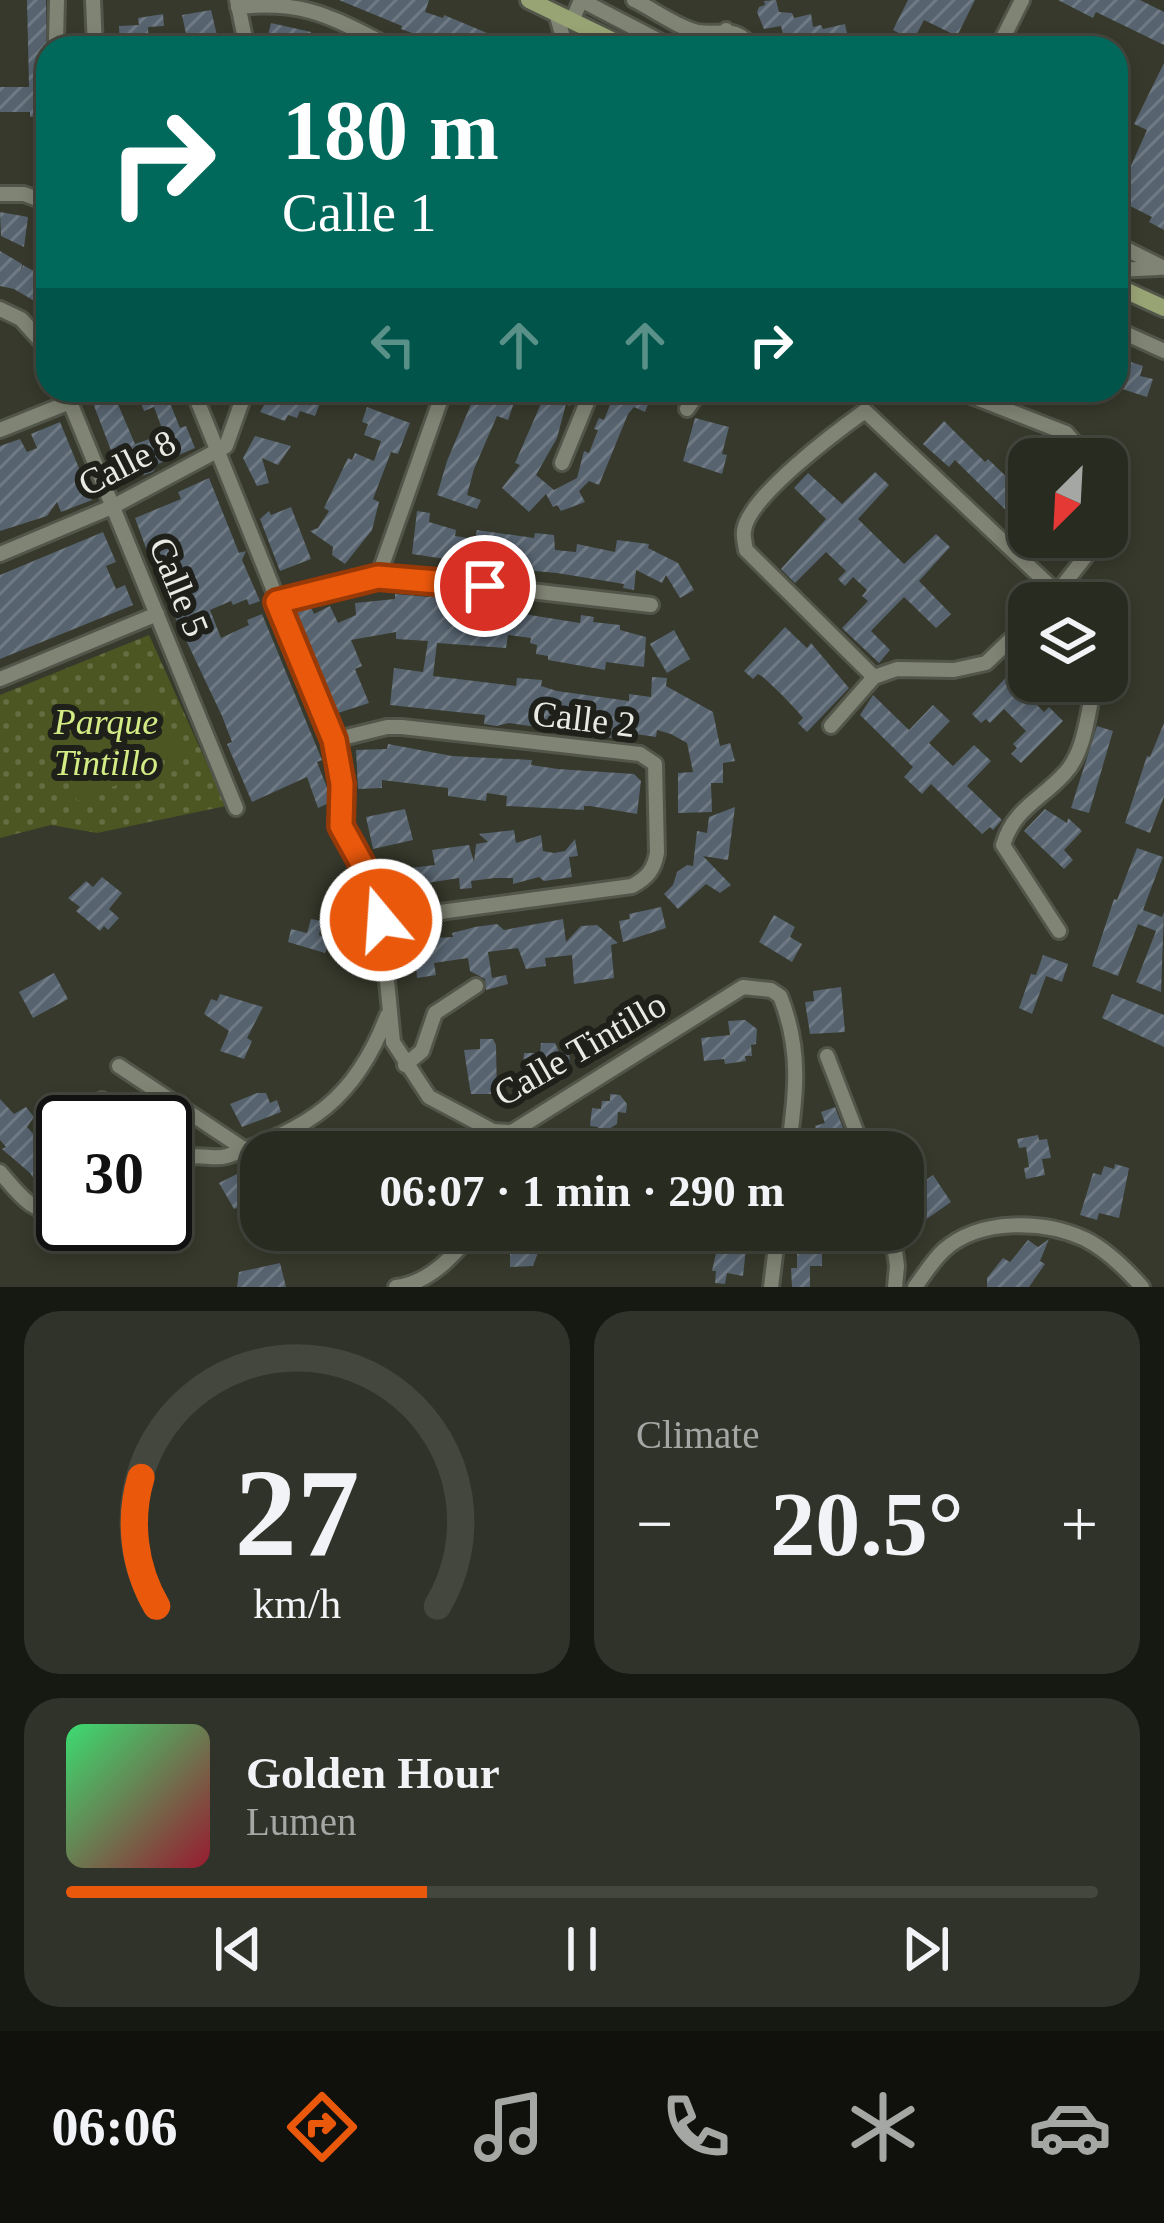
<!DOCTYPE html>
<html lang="en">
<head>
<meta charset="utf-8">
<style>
	:root { --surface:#282b20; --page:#303329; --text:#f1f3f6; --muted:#a5a7a5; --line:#44473e; --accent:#ea580c }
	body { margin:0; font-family:Georgia,serif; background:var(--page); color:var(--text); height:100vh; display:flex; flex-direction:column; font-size:45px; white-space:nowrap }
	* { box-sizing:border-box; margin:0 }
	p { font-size:39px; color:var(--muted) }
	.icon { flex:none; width:66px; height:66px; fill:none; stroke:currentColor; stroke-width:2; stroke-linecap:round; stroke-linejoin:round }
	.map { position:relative; height:1287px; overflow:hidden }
	.side { display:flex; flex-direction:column; gap:24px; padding:24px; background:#161812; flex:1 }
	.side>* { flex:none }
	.guide { position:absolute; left:36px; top:36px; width:1092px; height:366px; border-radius:36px; box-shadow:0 6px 18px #0003,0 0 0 3px var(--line); background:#00695c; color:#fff; overflow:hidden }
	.needle { width:78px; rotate:204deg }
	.tools { position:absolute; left:1008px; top:438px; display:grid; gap:24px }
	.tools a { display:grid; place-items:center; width:120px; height:120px; border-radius:24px; background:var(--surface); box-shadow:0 6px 18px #0003,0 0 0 3px var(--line); font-size:60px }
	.speed { position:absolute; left:36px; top:1095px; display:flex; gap:24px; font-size:60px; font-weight:700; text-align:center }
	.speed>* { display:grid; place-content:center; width:156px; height:156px; border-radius:50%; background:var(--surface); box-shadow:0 6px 18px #0003,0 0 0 3px var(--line); line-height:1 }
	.speed .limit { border:6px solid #111; border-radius:18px; background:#fff; color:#111 }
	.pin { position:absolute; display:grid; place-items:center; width:102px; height:102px; color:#fff; margin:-51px; border:6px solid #fff; border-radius:50%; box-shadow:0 3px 12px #0007 }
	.me { position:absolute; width:132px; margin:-66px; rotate:342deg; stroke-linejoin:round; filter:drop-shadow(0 0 9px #0008) }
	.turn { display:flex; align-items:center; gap:42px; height:252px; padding:0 48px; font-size:54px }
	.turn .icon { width:156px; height:156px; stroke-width:2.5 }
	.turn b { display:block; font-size:84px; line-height:102px }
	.lanes { display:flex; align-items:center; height:114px; padding:0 48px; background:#0003; justify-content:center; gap:60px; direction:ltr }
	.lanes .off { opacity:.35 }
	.big { font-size:90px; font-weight:600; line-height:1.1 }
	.side .card { flex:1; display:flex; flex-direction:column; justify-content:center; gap:18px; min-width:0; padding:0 42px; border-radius:36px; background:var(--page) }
	.side .dial { align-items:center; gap:0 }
	.dial svg { height:312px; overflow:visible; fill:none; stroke:var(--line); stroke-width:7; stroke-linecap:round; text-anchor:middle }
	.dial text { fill:var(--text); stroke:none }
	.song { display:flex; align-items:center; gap:36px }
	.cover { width:144px; height:144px; border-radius:18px; background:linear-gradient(135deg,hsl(140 70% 55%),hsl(350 70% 35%)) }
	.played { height:12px; border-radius:6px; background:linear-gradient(90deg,var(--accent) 35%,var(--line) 35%) }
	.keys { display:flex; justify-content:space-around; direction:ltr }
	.heat { display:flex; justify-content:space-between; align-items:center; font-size:66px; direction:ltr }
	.side .tiles { flex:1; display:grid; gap:24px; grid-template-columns:1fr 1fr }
	.card:last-child { grid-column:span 2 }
	.trip { position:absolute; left:240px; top:1131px; width:684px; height:120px; border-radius:36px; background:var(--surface); box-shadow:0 6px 18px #0003,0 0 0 3px var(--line); font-weight:600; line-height:120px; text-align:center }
	.tabs { display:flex; height:192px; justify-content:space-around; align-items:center; background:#10110d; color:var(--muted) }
	.tabs .icon { width:84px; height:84px }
	.tabs .on { color:var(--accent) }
	.tabs b { font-size:54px; color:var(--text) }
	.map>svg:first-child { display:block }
</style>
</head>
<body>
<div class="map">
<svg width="1164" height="1287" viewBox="0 0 1164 1287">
	<defs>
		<pattern id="park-dots" width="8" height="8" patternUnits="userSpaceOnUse" patternTransform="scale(3)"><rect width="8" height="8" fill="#4b5622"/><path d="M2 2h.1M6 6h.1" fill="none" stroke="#656e42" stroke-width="1.8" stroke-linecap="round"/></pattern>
		<pattern id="building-hatch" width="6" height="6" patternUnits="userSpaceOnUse" patternTransform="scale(3)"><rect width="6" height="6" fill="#576470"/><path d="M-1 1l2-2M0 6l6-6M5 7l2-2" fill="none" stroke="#6f7a84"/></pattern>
	</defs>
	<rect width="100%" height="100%" fill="#36392b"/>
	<!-- park -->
	<polygon fill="url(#park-dots)" points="149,635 226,806 97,833 51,825 0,838 0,695"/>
	<!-- pitch -->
	<g fill="#4b5622">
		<polygon points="155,694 180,753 144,768 119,709"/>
		<polygon points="113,711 139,776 77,801 51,736"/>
	</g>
	<!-- building -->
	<g fill="url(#building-hatch)" fill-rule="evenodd">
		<polygon points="27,0 46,0 48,140 45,140 38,116 30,117 30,112 0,112 0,87 29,87"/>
		<polygon points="339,0 429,0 425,12 443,18 444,15 499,38 495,48 436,48 411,37 412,33 401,29 402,26"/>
		<polygon points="776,0 779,12 792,13 794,18 811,14 813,27 821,25 823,29 845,24 848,38 855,36 858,48 819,48 817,42 799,45 797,37 784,38 781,26 764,29 757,12 759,7 765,5 764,1"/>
		<polygon points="908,0 975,0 957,36 924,20 913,41 893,30"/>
		<polygon points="1058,0 1140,0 1164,12 1164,45 1096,12 1093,18"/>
		<polygon points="211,10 220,48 189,48 182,15"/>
		<polygon points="163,14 164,26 148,27 149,48 120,48 119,26 139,25 138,18"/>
		<polygon points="271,23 311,32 309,37 334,48 265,48"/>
		<polygon points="1164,63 1164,230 1149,222 1152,217 1116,199 1147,130 1134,124"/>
		<polygon points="0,212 28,217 24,247 1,236"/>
		<polygon points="0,251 22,264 21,270 23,265 48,279 48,309 14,289 0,286"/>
		<polygon points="1128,361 1143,366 1140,376 1153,379 1147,397 1116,387 1116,368 1125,371"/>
		<path d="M88,390H182L168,398L180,428L186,426L195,448L158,464L153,472L123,482ZM137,393L144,411L154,407L164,434L135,444L117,402Z"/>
		<polygon points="273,390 294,390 311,396 309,400 320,403 315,416 300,411 297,418 288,415 285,421 260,412"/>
		<polygon points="477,390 515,400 508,420 497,416 474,469 467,495 481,500 477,509 437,495 447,461"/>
		<polygon points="547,390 570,390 575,395 570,406 566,404 557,438 536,475 554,490 577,478 584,451 589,453 598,430 594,429 599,418 604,420 612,400 609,399 612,390 645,390 641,399 649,402 645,412 634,407 628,414 599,485 589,481 579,491 585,502 561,511 557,505 553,507 546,494 529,512 502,488 520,465 515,463"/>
		<polygon points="367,407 410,423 398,454 391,452 373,499 379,502 372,530 345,564 332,555 333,547 310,531 318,528 329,511 324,508 348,458 352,460 355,453 374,461 381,441 364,435 368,424 362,422"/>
		<polygon points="695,418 729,427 722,454 727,455 722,474 683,461"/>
		<polygon points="944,421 985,462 988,459 1013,483 1010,486 1029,505 1029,533 955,460 949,467 923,444"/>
		<polygon points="60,422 92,500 61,512 57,502 47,516 0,531 0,446 20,439 27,452 37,448 31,434"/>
		<polygon points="255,436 291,446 278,465 262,458 269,483 257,486 243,458"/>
		<polygon points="875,472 889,485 858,519 904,564 936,534 950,547 919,581 951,614 936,628 904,597 871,631 890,650 879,663 842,628 868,601 862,596 867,590 853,577 845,586 838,579 846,571 826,552 795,583 781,569 826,519 794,488 808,473 842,504"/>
		<polygon points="209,478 239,553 246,551 242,560 260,601 249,605 247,599 233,605 231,601 210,610 221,638 249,625 247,620 262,614 322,760 317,762 330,795 329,803 318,808 307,777 252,802 227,744 232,742 222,716 158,581 135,518 181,499 178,492"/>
		<polygon points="291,507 311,559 280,571 260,519 269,511 271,515"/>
		<polygon points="417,511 430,513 429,522 456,530 455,536 475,539 477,530 534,538 535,533 554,535 555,550 576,552 577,544 615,552 617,540 649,544 648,548 678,563 694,590 680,598 666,575 662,583 636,570 634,590 623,588 624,584 557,573 512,569 512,575 500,574 472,568 472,563 412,554"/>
		<polygon points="103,532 116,562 106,566 116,589 125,585 133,605 0,659 0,575"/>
		<polygon points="430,592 442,594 448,604 462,606 499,610 499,604 512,606 511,612 580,623 581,615 594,617 593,622 620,625 620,630 646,637 644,667 606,662 605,670 548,660 548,656 536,654 537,645 530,643 531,638 508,635 506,648 437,643 433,676 516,686 517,678 542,680 541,686 557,691 629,701 629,694 651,697 652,677 667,678 666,686 713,712 720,746 730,743 735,761 723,763 723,783 711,783 712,812 678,813 678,773 693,772 687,743 671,734 657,730 656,737 622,732 621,739 606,737 607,731 564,726 564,731 509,723 496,726 484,724 485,715 390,705 394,668 423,672 428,641 396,639 396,632 351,640 362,666 355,669 369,703 338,713 296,610 310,605 314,614 330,606 338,623 356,615 355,603 395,599 395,594 429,597"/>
		<polygon points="785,627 807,648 811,643 849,688 807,732 798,723 803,718 799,713 782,695 763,677 758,674 753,679 744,671"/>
		<polygon points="674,630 690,659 667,673 650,644"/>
		<polygon points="1012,671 1026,685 1022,690 1044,712 1049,707 1063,721 1021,763 1011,754 1017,748 1013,744 1026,731 1004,709 990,723 986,719 981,723 972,714"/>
		<polygon points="873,695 909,730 933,705 950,721 929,743 953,766 974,745 991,761 967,786 1002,820 993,830 990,827 982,834 931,784 922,794 904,777 913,767 860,715"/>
		<polygon points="1164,723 1164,797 1150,833 1125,823 1147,756 1150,757"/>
		<polygon points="1097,726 1113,731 1089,813 1071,808"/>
		<polygon points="388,744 452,756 532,760 531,765 558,769 634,774 641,781 637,814 590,806 584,806 584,810 506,806 507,796 487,793 486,801 448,796 448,788 382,780 382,788 358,789 356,750 387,749"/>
		<polygon points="735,807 728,860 703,856 731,885 720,893 706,884 678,909 664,894 673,885 677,872 687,865 693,866 697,831 707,833 709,817"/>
		<polygon points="405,809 413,840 373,849 366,817"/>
		<polygon points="1045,809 1067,823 1068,818 1082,831 1064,850 1073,860 1064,869 1024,831"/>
		<polygon points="514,830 516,843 541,835 543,851 554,853 565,851 575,839 578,856 569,857 572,877 544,881 539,877 513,884 513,878 495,878 471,881 472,888 460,889 459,878 427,883 428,890 396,898 395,886 397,877 403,876 402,869 435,865 432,850 469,845 474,862 476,844 488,842 479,834"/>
		<polygon points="1137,848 1163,857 1143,910 1162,917 1164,912 1161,992 1136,982 1156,931 1138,924 1118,976 1092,966 1114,899 1117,900"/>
		<polygon points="102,877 122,893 109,909 119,918 108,930 104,926 100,931 76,911 80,907 68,898 86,881 93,887"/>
		<polygon points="661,907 666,928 623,942 619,921 630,919 629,914"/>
		<polygon points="774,915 795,927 790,937 802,944 792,962 759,942"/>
		<polygon points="311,919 322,921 319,935 330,939 325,953 288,942 291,929 307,933"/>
		<polygon points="563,919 566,942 581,926 597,925 618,943 611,945 614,978 574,984 572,955 545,958 546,966 526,969 518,948 488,952 492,978 506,975 508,984 486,990 485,979 470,971 468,958 434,963 436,975 417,978 415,946 421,945 420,939 453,937 452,933 475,927 497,924 504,930"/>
		<polygon points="1043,955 1068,964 1062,982 1046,976 1032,1014 1019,1008 1031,974 1036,975"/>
		<polygon points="54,973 68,999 33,1018 19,992"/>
		<polygon points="841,987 845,1032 810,1034 805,1002 814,1001 813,991"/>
		<polygon points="220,994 263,1007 247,1038 252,1041 244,1059 220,1051 229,1031 204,1014 211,999 217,1001"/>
		<polygon points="1112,994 1164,1015 1164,1047 1102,1018"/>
		<polygon points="745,1020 757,1029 756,1044 751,1045 752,1056 745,1056 746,1061 725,1064 724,1059 704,1061 701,1038 730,1035 728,1021"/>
		<polygon points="480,1039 493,1039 496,1045 497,1094 471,1094 470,1089 464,1050 480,1049"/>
		<polygon points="541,1043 555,1043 559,1052 569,1051 571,1074 522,1083 524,1053 540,1053"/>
		<polygon points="257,1093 266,1093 270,1103 277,1100 281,1112 242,1127 230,1104"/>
		<polygon points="610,1094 620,1095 627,1104 626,1113 618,1112 617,1124 596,1137 598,1127 590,1126 592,1108 601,1109 602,1101 610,1101"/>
		<polygon points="0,1099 14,1114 26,1107 34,1117 27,1127 40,1141 55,1128 63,1137 63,1181 46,1197 30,1173 2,1149 6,1147 0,1140"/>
		<polygon points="835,1107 850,1146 852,1152 824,1152 815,1126 825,1123 821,1112"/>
		<polygon points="1038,1135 1039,1140 1047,1139 1051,1158 1042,1159 1045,1175 1026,1179 1024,1168 1029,1167 1026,1147 1019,1148 1017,1139"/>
		<polygon points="1115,1164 1129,1168 1119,1218 1099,1213 1097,1220 1080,1215 1093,1173 1101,1175 1104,1166 1114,1169"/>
		<polygon points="253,1166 261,1198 234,1209 219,1183"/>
		<polygon points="933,1175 951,1202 921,1223 908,1208 914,1205 908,1193"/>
		<polygon points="510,1230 538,1230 537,1242 542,1242 533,1266 510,1267"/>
		<polygon points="797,1233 808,1233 808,1240 822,1240 822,1266 810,1266 810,1287 792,1287 791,1268 797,1268"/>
		<polygon points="720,1235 747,1239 743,1276 727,1273 725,1284 715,1283 716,1271 712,1271"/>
		<polygon points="1049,1239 1040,1261 1045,1264 1029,1287 987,1287 987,1278 1003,1258 1010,1262 1028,1240 1038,1247"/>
		<polygon points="280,1263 286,1287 237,1287 239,1272"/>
	</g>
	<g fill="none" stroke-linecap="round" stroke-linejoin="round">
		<!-- minor casing -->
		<g stroke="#525549" stroke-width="20">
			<g id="minor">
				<polyline points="93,0 95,48"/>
				<polyline points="237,0 247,48"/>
				<path d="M634,0C653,9 678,28 698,32C721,36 736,24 752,48"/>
				<path d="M238,7C308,0 332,18 393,48"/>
				<polyline points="556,13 566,48"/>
				<polyline points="572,21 581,0 673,48"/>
				<polyline points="56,40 57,0"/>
				<polyline points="718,48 726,30"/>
				<polyline points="998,48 1022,0"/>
				<polyline points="0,194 24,194 48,203"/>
				<polyline points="1116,244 1164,268"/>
				<polyline points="1116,270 1158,268"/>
				<polyline points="0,309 21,319 48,349"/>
				<polyline points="1116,329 1164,351"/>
				<polyline points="65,390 236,808"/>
				<path d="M193,390L334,740L342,784L339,814L341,826L371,880L381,920L393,1042L429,1097L493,1131L512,1132L743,987L771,990L780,996C802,1050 796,1096 788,1152"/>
				<polyline points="956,390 1066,433 1089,459"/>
				<polyline points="687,409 700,390"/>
				<polyline points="0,430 70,402"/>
				<polyline points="562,463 592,390"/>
				<polyline points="0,554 114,506 226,446 246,390"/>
				<polyline points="378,577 444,390"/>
				<polyline points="277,602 378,577 402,576 651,605"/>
				<polyline points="1049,603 1093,547 1094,537"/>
				<path d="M874,677L746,550C745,544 743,537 744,531C747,498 837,431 865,411L1068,603"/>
				<polyline points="0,679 157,614"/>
				<polyline points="831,726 874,677 897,669 954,670 986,663 1029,622"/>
				<path d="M334,740L387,727H402L640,754L655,764L657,853C654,870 647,878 632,886L381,920"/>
				<path d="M1059,931L1003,845C1014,808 1041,800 1065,773C1086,751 1088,709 1095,681"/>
				<polyline points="827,1056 864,1152"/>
				<polyline points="405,1065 422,1051 435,1013 476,986"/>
				<polyline points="119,1066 244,1149"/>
				<polyline points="102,1100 122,1122"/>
				<polyline points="493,1131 500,1152"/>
				<path d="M165,1168C173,1165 182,1158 190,1157C202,1154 214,1160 227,1156C310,1128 355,1100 387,1016"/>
				<path d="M0,1172C19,1194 32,1214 63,1214"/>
				<polyline points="892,1230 897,1266 895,1287"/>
				<path d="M396,1287C430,1283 454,1255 475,1230"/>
				<polyline points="771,1287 778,1230"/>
				<path d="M915,1287C924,1275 933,1260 944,1250C980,1218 1044,1220 1085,1239C1107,1250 1126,1269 1142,1287"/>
			</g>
		</g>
		<!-- major casing -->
		<g stroke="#525549" stroke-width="22">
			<g id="major">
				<polyline points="529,0 628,48"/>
				<polyline points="1116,286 1164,308"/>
			</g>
		</g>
		<!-- minor -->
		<use href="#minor" stroke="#808474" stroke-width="14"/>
		<!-- major -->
		<use href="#major" stroke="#99a475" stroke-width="16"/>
	</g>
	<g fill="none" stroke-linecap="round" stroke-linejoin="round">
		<!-- route casing -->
		<g stroke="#983908" stroke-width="30">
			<polyline id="route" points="381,920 371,880 341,826 342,784 334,740 277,602 378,577 485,586"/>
		</g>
		<!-- route -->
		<use href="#route" stroke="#ea580c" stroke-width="21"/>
	</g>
	<g text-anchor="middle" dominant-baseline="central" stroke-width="12" stroke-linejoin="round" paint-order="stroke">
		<!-- street labels -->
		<g font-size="36" fill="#e9ebe2" stroke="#1e2019">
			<text transform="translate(127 463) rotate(-27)">Calle 8</text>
			<text transform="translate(179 587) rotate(68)">Calle 5</text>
			<text transform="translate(584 719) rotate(7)">Calle 2</text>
			<text transform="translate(580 1049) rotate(-30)">Calle Tintillo</text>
		</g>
		<!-- park labels -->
		<g font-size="36" font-style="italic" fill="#d4ec85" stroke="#1e2019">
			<text x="106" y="722">Parque<tspan x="106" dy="41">Tintillo</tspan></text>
		</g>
	</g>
</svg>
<div class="tools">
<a><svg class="needle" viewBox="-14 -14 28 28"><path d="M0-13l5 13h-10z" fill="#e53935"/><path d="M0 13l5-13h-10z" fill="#a5a7a5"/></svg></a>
<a><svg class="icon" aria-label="layers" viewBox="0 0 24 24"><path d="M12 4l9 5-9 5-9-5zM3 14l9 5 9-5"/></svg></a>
</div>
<div class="speed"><div class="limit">30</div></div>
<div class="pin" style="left:485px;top:586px;background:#d93025"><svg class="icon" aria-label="arrive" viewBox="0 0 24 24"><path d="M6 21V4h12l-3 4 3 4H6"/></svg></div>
<svg class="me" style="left:381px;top:920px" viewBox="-20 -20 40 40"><circle r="17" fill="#ea580c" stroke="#fff" stroke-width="3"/><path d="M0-11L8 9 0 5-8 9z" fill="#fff"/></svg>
<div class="trip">06:07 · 1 min · 290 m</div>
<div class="guide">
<div class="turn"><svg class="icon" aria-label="right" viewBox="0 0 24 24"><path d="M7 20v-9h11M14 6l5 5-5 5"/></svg><div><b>180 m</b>Calle 1</div></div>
<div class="lanes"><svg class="icon off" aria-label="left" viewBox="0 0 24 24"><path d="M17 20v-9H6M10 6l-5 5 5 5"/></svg><svg class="icon off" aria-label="ahead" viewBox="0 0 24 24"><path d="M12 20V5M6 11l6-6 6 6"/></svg><svg class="icon off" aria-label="ahead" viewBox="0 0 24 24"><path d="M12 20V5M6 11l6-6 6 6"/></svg><svg class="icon" aria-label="right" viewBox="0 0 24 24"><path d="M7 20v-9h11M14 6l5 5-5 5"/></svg></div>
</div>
</div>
<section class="side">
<div class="tiles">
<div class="card dial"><svg viewBox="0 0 100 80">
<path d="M14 69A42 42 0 1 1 86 69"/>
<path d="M14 69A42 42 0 0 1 10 36" stroke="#ea580c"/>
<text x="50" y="56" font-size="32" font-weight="700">27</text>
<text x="50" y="72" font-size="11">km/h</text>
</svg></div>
<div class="card"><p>Climate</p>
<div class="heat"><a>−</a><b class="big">20.5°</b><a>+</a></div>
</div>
<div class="card">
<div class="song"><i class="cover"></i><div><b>Golden Hour</b><p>Lumen</p></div></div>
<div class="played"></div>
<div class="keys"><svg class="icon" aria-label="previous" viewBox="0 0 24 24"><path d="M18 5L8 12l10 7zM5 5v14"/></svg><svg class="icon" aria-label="pause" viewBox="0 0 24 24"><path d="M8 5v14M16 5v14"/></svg><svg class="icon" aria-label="next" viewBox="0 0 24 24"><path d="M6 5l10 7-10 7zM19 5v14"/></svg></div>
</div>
</div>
</section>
<nav class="tabs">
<b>06:06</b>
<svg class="icon on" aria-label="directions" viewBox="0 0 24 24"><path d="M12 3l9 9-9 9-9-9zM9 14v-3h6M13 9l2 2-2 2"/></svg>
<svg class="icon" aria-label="music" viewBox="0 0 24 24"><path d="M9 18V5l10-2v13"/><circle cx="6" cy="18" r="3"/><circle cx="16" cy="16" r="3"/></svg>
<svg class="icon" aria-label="phone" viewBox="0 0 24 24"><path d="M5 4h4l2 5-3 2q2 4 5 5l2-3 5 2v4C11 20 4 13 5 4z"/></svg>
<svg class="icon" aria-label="climate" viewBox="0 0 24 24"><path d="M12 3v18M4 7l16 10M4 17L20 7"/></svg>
<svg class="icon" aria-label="car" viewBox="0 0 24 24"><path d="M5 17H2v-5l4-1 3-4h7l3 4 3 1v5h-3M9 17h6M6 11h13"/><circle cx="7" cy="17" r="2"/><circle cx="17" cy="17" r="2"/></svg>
</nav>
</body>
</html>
